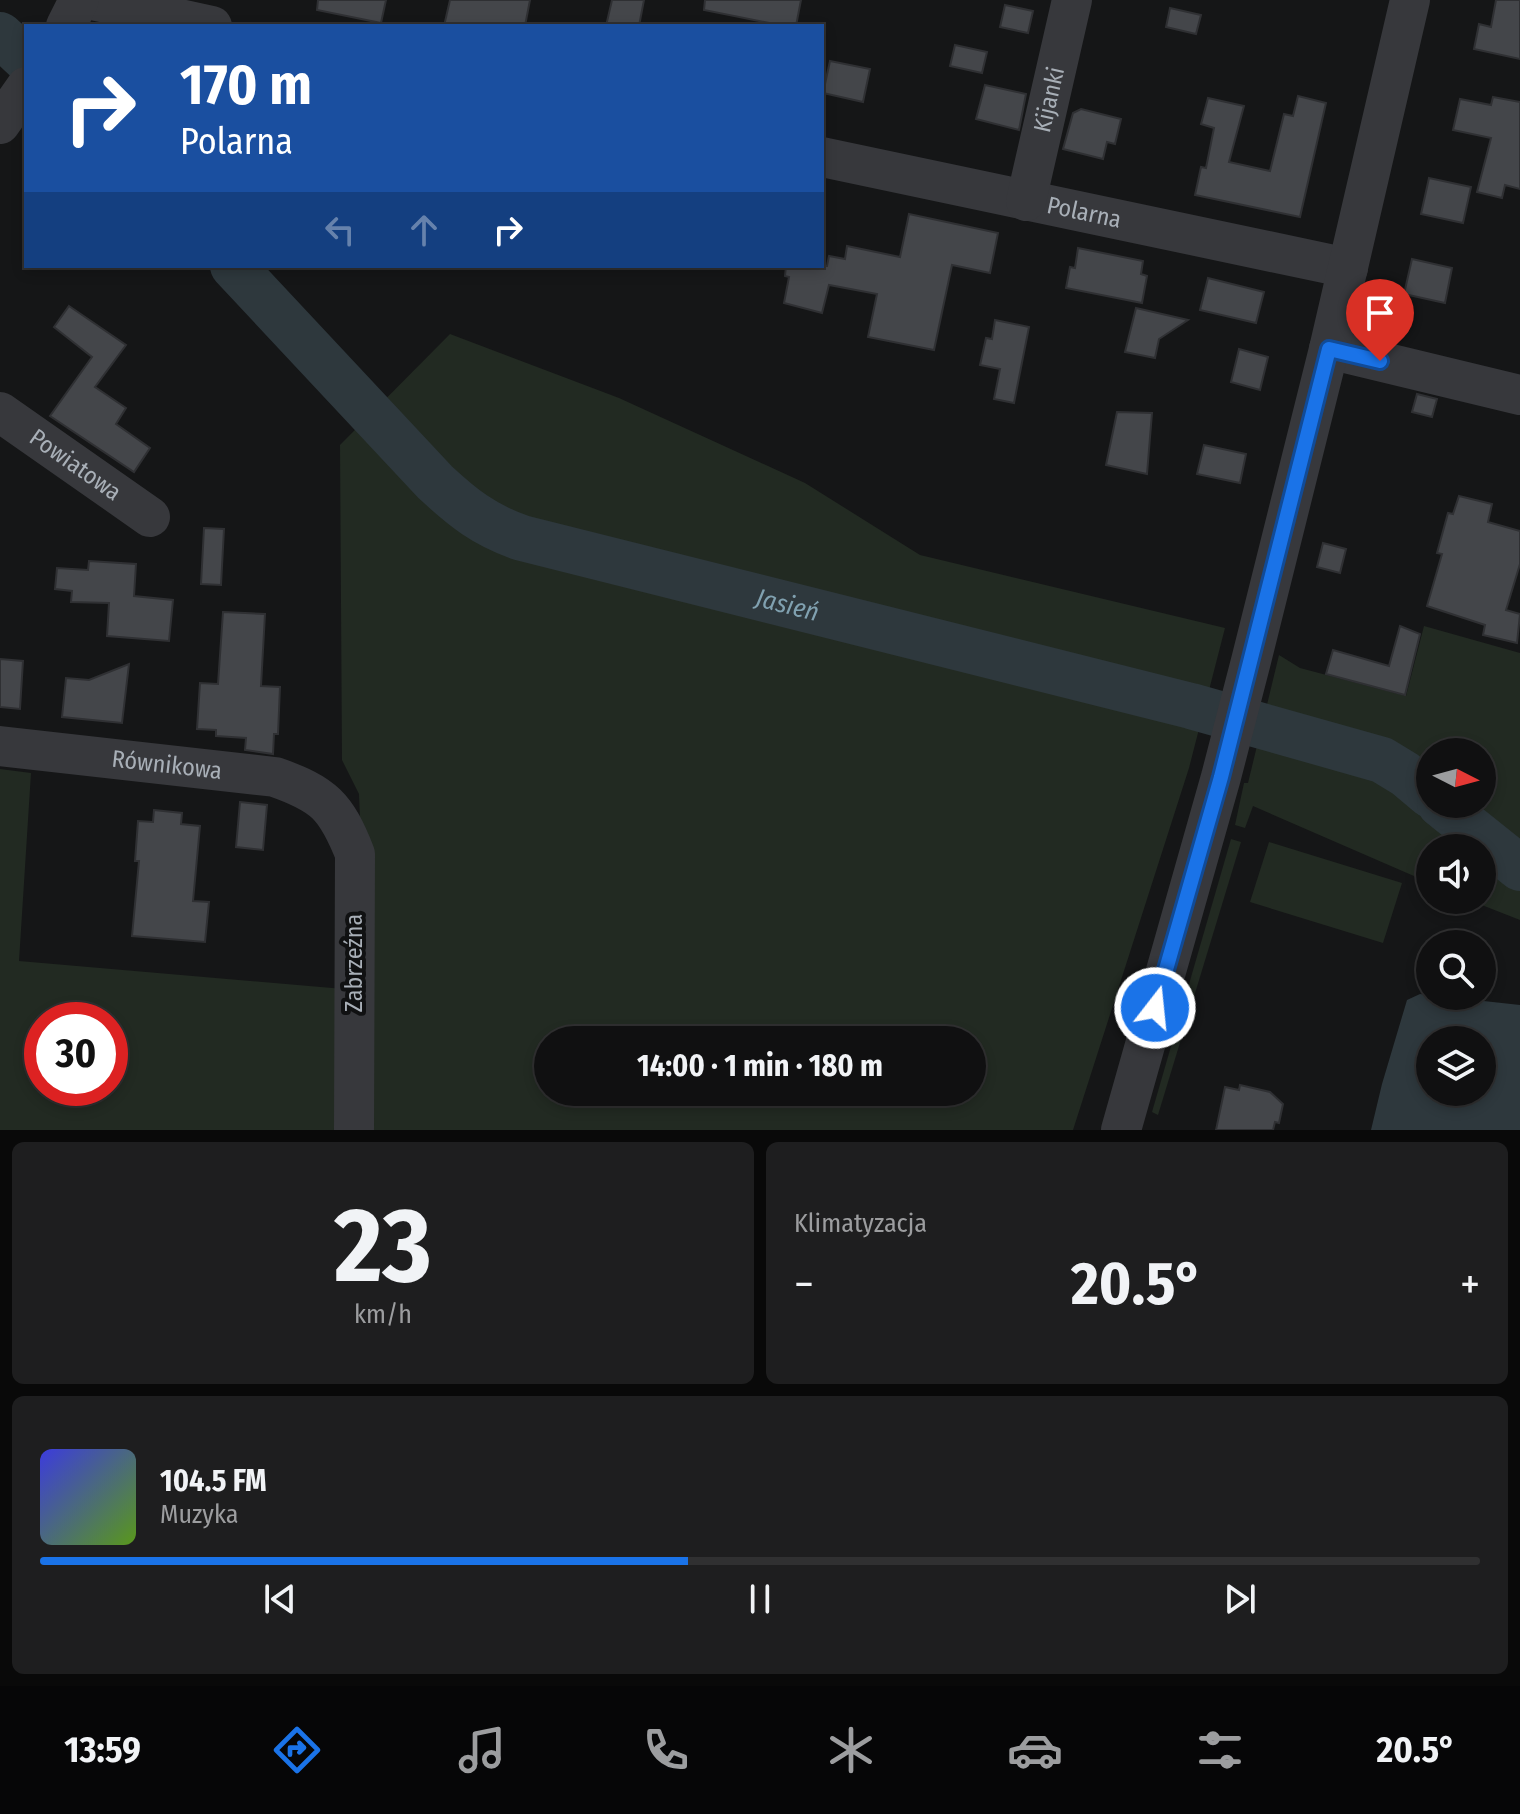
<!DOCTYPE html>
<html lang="pl">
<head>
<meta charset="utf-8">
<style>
	:root { --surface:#101011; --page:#1e1e1f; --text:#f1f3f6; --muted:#9c9d9f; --line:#303031; --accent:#1a73e8 }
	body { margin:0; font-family:"Fira Sans Condensed",sans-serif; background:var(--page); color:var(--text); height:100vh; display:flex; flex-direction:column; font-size:30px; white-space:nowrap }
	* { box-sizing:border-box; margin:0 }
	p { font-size:26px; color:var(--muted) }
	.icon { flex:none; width:44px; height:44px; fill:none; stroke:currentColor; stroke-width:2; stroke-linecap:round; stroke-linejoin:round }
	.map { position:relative; height:1130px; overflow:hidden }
	.panel { display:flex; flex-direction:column; gap:12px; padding:12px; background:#090909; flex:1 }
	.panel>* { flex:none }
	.guide { position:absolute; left:24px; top:24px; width:800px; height:244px; border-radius:0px; box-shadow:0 4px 12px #0003,0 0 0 2px var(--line); background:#1a4fa0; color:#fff; overflow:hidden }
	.needle { width:52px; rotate:96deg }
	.tools { position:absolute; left:1416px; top:738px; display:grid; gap:16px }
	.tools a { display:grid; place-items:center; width:80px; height:80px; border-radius:50%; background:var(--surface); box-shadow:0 4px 12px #0003,0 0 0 2px var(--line); font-size:40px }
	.speed { position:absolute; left:24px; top:1002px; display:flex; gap:16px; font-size:40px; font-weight:700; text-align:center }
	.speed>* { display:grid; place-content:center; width:104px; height:104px; border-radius:50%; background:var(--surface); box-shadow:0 4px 12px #0003,0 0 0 2px var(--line); line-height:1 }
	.speed .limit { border:12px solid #d22; background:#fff; color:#111 }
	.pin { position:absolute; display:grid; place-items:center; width:68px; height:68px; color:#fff; margin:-82px -34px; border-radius:50% 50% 50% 0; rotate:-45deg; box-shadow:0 0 8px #0007 }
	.pin .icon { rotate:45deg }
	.me { position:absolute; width:88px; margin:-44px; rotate:16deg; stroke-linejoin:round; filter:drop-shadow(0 0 6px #0008) }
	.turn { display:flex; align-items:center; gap:28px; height:168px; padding:0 24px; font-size:36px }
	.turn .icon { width:104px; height:104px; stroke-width:2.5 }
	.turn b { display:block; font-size:56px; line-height:68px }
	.lanes { display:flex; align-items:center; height:76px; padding:0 24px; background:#0003; justify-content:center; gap:40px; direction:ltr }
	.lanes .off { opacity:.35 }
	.big { font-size:60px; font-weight:700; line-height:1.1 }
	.panel .card { flex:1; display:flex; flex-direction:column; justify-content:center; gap:12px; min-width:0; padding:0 28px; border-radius:12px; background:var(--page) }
	.panel .dial { align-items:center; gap:0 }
	.dial b { font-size:104px; line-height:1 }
	.song { display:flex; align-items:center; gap:24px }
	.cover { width:96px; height:96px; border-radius:12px; background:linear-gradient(135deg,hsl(240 70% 55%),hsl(90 70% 35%)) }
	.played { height:8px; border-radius:4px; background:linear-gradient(90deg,var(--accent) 45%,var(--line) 45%) }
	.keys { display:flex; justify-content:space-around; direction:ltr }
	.heat { display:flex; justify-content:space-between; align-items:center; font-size:44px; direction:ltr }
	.panel .tiles { flex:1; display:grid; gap:12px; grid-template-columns:1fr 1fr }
	.card:last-child { grid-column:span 2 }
	.trip { position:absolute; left:534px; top:1026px; width:452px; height:80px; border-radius:40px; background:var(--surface); box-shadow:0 4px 12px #0003,0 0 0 2px var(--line); font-weight:700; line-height:80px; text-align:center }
	.menu { display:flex; height:128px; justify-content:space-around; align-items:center; background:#060607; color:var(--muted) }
	.menu .icon { width:56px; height:56px }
	.menu .selected { color:var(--accent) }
	.menu b { font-size:36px; color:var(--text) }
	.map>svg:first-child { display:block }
</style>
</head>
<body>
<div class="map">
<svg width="1520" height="1130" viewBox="0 0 1520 1130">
	<rect width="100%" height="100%" fill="#151617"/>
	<!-- green -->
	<g fill="#222a22" fill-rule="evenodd">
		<path d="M450,334L619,398L805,483L920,555L1225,628L1189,768L1073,1130H0V769L31,773L19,961L367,991L359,794L342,760L340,445ZM42,1020H110V1088H42ZM548,1040H972V1092H548Z"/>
		<path d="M1424,626L1520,653V920L1469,900H1482V848H1430V883L1253,806L1245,828L1235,825L1244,783H1248L1279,655L1300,668L1406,696ZM1482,752V804H1430V752Z"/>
		<polygon points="1231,839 1241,842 1158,1115 1152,1112"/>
		<polygon points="1269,842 1402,883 1383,943 1250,902"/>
	</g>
	<!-- water -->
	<path fill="#2e383d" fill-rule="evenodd" d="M1420,994L1520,1005V1130H1371L1382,1084L1407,1000ZM1430,1040H1482V1092H1430Z"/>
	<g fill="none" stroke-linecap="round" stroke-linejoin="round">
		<!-- river -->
		<g stroke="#2e383d" stroke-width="46">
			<polyline points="0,35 26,59"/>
			<path id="s1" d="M233,266L435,482C463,508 484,525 522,538L1191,706L1382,760L1405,774L1430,795"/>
			<polyline points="1440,804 1520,868"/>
		</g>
	</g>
	<!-- building -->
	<g fill="#44464a" stroke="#2f3033" stroke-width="2">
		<polygon points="318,0 386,0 381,23 317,10"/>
		<polygon points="450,0 530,0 525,26 444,26"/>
		<polygon points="612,0 644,0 639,26 606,26"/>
		<polygon points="705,0 801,0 796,26 784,26 704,10"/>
		<polygon points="1496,0 1520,0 1520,59 1474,49 1479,24 1491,27"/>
		<polygon points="1005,5 1033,11 1028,33 1000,27"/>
		<polygon points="1170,8 1201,15 1196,34 1166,27"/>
		<polygon points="955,45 987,52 982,73 950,66"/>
		<polygon points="830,61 870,69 863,102 823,93"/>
		<polygon points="985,85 1026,94 1019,130 976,119"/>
		<polygon points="1298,96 1326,103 1300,217 1195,195 1201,167 1206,168 1214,128 1201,124 1208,98 1244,106 1229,162 1270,171 1284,114 1293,116"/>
		<polygon points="1493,97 1520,102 1520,189 1505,185 1502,198 1477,192 1491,138 1453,130 1460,99 1491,105"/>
		<polygon points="1081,109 1121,119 1115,144 1107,142 1103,159 1063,149 1073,113"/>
		<polygon points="1429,178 1471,187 1463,223 1421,214"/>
		<polygon points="909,214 998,233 990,273 952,265 934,350 868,337 877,294 829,285 822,313 784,303 789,277 785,276 786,266 827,266 829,256 845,259 847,246 900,257"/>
		<polygon points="1078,248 1143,261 1141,274 1147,276 1142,303 1066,288 1070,267 1075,268"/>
		<polygon points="1412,259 1452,268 1445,303 1404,294"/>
		<polygon points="1208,278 1264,292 1256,323 1200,310"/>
		<polygon points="69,306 126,345 95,387 126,408 116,424 150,448 134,472 50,416 92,357 54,327"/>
		<polygon points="1136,308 1188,320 1159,339 1155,358 1125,352"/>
		<polygon points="995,320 1029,327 1014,403 994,399 1000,369 980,365 986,338 992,339"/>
		<polygon points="1239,349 1268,357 1260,390 1231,382"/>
		<polygon points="1417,394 1437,399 1432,417 1412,412"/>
		<polygon points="1117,412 1152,413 1147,474 1106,465"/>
		<polygon points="1204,445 1246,454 1240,483 1197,474"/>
		<polygon points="1459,496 1492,504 1488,522 1520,531 1520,564 1506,610 1520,614 1517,643 1483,635 1485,625 1427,606 1442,554 1437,553 1448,513 1453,514"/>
		<polygon points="204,528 224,529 221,585 201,584"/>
		<polygon points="1323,543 1346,549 1340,573 1317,567"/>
		<polygon points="89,561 136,564 134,596 173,600 169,641 107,636 109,603 71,602 72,591 55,589 57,568 88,570"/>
		<polygon points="223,612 265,614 261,686 280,687 278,734 274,734 273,754 245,750 246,738 216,736 216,730 197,729 200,683 218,684"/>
		<polygon points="1400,626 1420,634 1405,695 1326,674 1333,650 1389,666"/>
		<polygon points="0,659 23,661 20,709 0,707"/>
		<polygon points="129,664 122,723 62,717 66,678 89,680"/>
		<polygon points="240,802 267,805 263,850 236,847"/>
		<polygon points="154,810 182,813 181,824 200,826 193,901 209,902 205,942 132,936 139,861 135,861 138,821 153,822"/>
		<polygon points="1240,1085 1270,1092 1283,1104 1279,1123 1275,1122 1273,1130 1216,1130 1225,1087 1239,1090"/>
	</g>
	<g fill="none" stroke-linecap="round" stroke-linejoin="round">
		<!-- minor -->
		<g stroke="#37383c" stroke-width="40">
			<polyline points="92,0 212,26"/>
			<polyline points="66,26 79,0"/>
			<polyline points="0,124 26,87"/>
			<path id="s2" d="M822,157L1348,268"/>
			<path id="s3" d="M1026,201L1072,0"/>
			<polyline points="1329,349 1520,395"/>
			<path id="s4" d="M0,412L150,517"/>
			<path id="s5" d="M0,746L275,777C324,794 336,806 355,854L354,1130"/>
			<polyline points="1121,1130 1221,777 1251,661 1329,349 1410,0"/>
		</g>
	</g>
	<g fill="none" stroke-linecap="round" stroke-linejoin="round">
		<!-- route casing -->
		<g stroke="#114b97" stroke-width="20">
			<polyline id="route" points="1155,1008 1221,777 1329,349 1380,361"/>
		</g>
		<!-- route -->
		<use href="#route" stroke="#1a73e8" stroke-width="14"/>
	</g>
	<g text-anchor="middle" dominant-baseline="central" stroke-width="8" stroke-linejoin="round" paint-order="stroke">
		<!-- street labels -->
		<g font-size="24" fill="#a8afb7" stroke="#101112">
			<text stroke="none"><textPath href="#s3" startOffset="104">Kijanki</textPath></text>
			<text stroke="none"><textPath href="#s2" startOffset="268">Polarna</textPath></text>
			<text stroke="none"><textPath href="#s4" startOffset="92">Powiatowa</textPath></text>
			<text stroke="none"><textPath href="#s5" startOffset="168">Równikowa</textPath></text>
			<text transform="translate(354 963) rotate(-90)">Zabrzeźna</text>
		</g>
		<!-- water labels -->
		<g font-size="26" font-style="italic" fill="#80a1b0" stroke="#101112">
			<text stroke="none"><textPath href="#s1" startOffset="674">Jasień</textPath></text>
		</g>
	</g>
</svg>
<div class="tools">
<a><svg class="needle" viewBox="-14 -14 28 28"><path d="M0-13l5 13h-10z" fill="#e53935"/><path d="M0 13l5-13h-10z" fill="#9c9d9f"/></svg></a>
<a><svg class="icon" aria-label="sound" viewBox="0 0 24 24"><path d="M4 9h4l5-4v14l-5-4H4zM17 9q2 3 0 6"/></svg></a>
<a><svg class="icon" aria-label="search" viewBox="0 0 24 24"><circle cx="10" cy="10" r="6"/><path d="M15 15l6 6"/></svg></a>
<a><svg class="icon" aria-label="layers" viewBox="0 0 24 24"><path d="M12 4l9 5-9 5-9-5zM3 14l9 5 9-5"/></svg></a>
</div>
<div class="speed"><div class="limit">30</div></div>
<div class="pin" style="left:1380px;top:361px;background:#d93025"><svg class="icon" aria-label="arrive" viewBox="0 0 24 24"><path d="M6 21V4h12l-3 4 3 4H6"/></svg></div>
<svg class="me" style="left:1155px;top:1008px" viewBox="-20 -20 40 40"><circle r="17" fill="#1a73e8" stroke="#fff" stroke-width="3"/><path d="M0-11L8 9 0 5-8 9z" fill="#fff"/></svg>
<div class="trip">14:00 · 1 min · 180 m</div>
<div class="guide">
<div class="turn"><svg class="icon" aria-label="right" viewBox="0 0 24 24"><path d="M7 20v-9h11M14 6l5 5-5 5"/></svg><div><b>170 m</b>Polarna</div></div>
<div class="lanes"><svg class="icon off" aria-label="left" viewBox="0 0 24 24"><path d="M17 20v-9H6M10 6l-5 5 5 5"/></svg><svg class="icon off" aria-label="ahead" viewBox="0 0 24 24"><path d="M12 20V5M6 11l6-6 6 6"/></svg><svg class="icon" aria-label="right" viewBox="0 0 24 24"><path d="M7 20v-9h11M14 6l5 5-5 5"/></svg></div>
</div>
</div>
<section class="panel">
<div class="tiles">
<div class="card dial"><b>23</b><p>km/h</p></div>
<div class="card"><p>Klimatyzacja</p>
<div class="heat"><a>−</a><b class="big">20.5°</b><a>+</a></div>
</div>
<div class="card">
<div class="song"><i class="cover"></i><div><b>104.5 FM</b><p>Muzyka</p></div></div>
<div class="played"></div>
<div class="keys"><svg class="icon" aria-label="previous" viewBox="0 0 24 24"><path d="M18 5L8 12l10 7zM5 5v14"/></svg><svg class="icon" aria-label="pause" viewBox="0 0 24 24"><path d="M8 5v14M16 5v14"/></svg><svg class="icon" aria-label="next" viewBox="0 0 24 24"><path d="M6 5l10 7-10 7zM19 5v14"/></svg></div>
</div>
</div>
</section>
<nav class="menu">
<b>13:59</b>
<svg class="icon selected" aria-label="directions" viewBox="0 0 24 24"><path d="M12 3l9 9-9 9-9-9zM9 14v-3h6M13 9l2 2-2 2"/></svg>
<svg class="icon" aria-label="music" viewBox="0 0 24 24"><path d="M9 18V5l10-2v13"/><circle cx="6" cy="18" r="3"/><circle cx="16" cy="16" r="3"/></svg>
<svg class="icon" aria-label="phone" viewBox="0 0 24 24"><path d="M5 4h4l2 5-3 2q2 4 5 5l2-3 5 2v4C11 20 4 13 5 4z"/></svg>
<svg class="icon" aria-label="climate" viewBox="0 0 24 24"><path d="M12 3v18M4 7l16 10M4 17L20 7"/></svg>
<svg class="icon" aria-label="car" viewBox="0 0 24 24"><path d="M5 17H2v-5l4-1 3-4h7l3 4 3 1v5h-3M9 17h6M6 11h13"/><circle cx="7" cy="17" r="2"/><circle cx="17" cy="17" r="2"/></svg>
<svg class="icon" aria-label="filters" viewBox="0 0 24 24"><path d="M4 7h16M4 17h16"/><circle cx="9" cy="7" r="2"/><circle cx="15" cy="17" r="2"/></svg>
<b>20.5°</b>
</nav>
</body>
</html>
